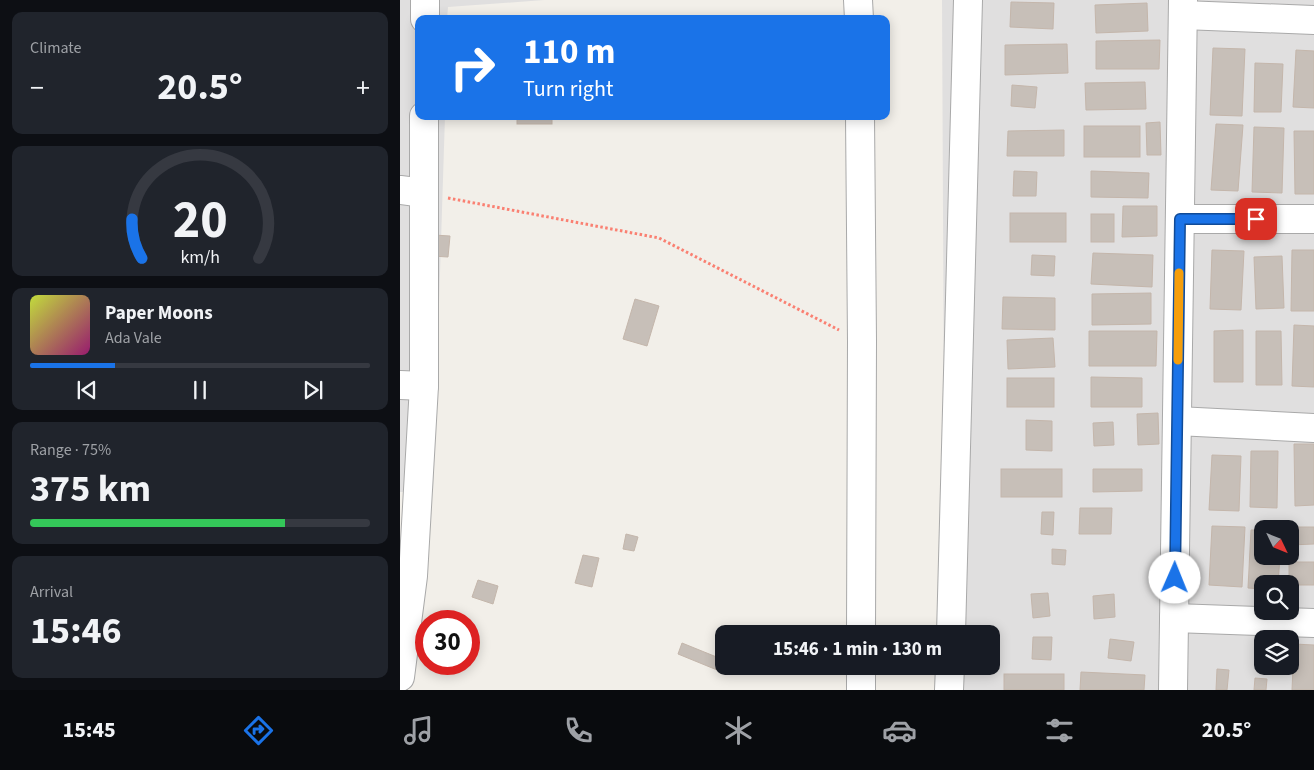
<!DOCTYPE html>
<html lang="en">
<head>
<meta charset="utf-8">
<style>
	:root { --surface:#171b24; --page:#20242c; --text:#f1f3f6; --muted:#9ea1a6; --line:#363941; --accent:#1a73e8 }
	body { margin:0; font-family:"Source Sans 3",sans-serif; background:var(--page); color:var(--text); height:100vh; display:flex; flex-direction:column; font-size:19px; white-space:nowrap }
	* { box-sizing:border-box; margin:0 }
	p { font-size:16px; color:var(--muted) }
	.icon { flex:none; width:28px; height:28px; fill:none; stroke:currentColor; stroke-width:2; stroke-linecap:round; stroke-linejoin:round }
	.map { position:relative; flex:1; overflow:hidden }
	.sheet { display:flex; flex-direction:column; gap:12px; padding:12px; background:#0d0f14; width:400px }
	.sheet>* { flex:none }
	.top-card { position:absolute; left:15px; top:15px; width:475px; height:105px; border-radius:10px; box-shadow:0 2px 12px #0003; background:#1a73e8; color:#fff; overflow:hidden }
	.needle { width:32px; rotate:133deg }
	.fabs { position:absolute; left:854px; top:520px; display:grid; gap:10px }
	.fabs a { display:grid; place-items:center; width:45px; height:45px; border-radius:10px; background:var(--surface); box-shadow:0 2px 12px #0003; font-size:25px }
	.speed { position:absolute; left:15px; top:610px; display:flex; gap:10px; font-size:25px; font-weight:700; text-align:center }
	.speed>* { display:grid; place-content:center; width:65px; height:65px; border-radius:50%; background:var(--surface); box-shadow:0 2px 12px #0003; line-height:1 }
	.speed .limit { border:8px solid #d22; background:#fff; color:#111 }
	.pin { position:absolute; display:grid; place-items:center; width:42px; height:42px; color:#fff; margin:-21px; border-radius:10px; box-shadow:0 2px 8px #0006 }
	.me { position:absolute; width:55px; margin:-28px; rotate:1deg; stroke-linejoin:round; filter:drop-shadow(0 0 4px #0008) }
	.turn { display:flex; align-items:center; gap:18px; height:105px; padding:0 25px; font-size:22px }
	.turn .icon { width:65px; height:65px; stroke-width:2.5 }
	.turn b { display:block; font-size:35px; line-height:42px }
	.big { font-size:38px; font-weight:700; line-height:1.1 }
	.sheet .tile { flex:1; display:flex; flex-direction:column; justify-content:center; gap:8px; min-width:0; padding:0 18px; border-radius:10px; background:var(--page) }
	.sheet .dial { align-items:center; gap:0 }
	.dial svg { height:130px; overflow:visible; fill:none; stroke:var(--line); stroke-width:7; stroke-linecap:round; text-anchor:middle }
	.dial text { fill:var(--text); stroke:none }
	.song { display:flex; align-items:center; gap:15px }
	.cover { width:60px; height:60px; border-radius:8px; background:linear-gradient(135deg,hsl(70 70% 55%),hsl(320 70% 35%)) }
	.played { height:5px; border-radius:2px; background:linear-gradient(90deg,var(--accent) 25%,var(--line) 25%) }
	.keys { display:flex; justify-content:space-around; direction:ltr }
	.heat { display:flex; justify-content:space-between; align-items:center; font-size:28px; direction:ltr }
	.charge { height:8px; border-radius:4px; background:linear-gradient(90deg,#34c759 75%,var(--line) 0) }
	.trip { position:absolute; left:315px; top:625px; width:285px; height:50px; border-radius:10px; background:var(--surface); box-shadow:0 2px 12px #0003; font-weight:700; line-height:50px; text-align:center }
	.tab-bar { display:flex; height:80px; justify-content:space-around; align-items:center; background:#090b0e; color:var(--muted) }
	.tab-bar .icon { width:35px; height:35px }
	.tab-bar .selected { color:var(--accent) }
	.tab-bar b { font-size:22px; color:var(--text) }
	main { display:flex; flex:1; min-height:0 }
	.map>svg:first-child { display:block }
</style>
</head>
<body>
<main>
<section class="sheet">
<div class="tile"><p>Climate</p>
<div class="heat"><a>−</a><b class="big">20.5°</b><a>+</a></div>
</div>
<div class="tile dial"><svg viewBox="0 0 100 80">
<path d="M14 69A42 42 0 1 1 86 69"/>
<path d="M14 69A42 42 0 0 1 8 45" stroke="#1a73e8"/>
<text x="50" y="56" font-size="32" font-weight="700">20</text>
<text x="50" y="72" font-size="11">km/h</text>
</svg></div>
<div class="tile">
<div class="song"><i class="cover"></i><div><b>Paper Moons</b><p>Ada Vale</p></div></div>
<div class="played"></div>
<div class="keys"><svg class="icon" aria-label="previous" viewBox="0 0 24 24"><path d="M18 5L8 12l10 7zM5 5v14"/></svg><svg class="icon" aria-label="pause" viewBox="0 0 24 24"><path d="M8 5v14M16 5v14"/></svg><svg class="icon" aria-label="next" viewBox="0 0 24 24"><path d="M6 5l10 7-10 7zM19 5v14"/></svg></div>
</div>
<div class="tile"><p>Range · 75%</p><b class="big">375 km</b><div class="charge"></div></div>
<div class="tile"><p>Arrival</p><b class="big">15:46</b></div>
</section>
<div class="map">
<svg width="914" height="690" viewBox="0 0 914 690">
	<rect width="100%" height="100%" fill="#f2efe9"/>
	<!-- residential -->
	<g fill="#e0dfdf" fill-rule="evenodd">
		<polygon points="0,0 144,0 48,7 47,19 19,19 19,116 45,116 33,492 0,492"/>
		<path d="M542,0H914V690H545V666H591V634H545ZM862,529H890V556H862ZM862,584H890V611H862ZM862,639H890V666H862Z"/>
	</g>
	<!-- building -->
	<g fill="#c7bfb8" stroke="#c4b6ab">
		<polygon points="611,2 654,3 653,29 610,27"/>
		<polygon points="747,3 748,31 696,33 695,5"/>
		<polygon points="760,40 759,69 696,69 696,41"/>
		<polygon points="667,44 668,73 605,75 605,45"/>
		<polygon points="813,48 845,49 842,116 810,115"/>
		<polygon points="896,50 914,51 914,108 893,107"/>
		<polygon points="855,63 883,64 881,112 854,112"/>
		<polygon points="745,82 746,109 686,110 685,83"/>
		<polygon points="612,85 637,87 635,108 611,106"/>
		<rect x="117" y="116" width="35" height="8"/>
		<polygon points="760,122 761,155 747,155 746,123"/>
		<polygon points="816,124 843,125 838,191 811,190"/>
		<rect x="684" y="126" width="56" height="31"/>
		<polygon points="854,127 884,128 882,193 852,192"/>
		<polygon points="664,130 664,156 607,156 608,131"/>
		<polygon points="894,131 914,131 914,194 895,194"/>
		<polygon points="614,171 637,172 636,196 613,196"/>
		<polygon points="691,171 749,173 748,198 691,197"/>
		<polygon points="723,206 757,206 757,236 722,237"/>
		<rect x="610" y="213" width="56" height="29"/>
		<rect x="691" y="214" width="23" height="28"/>
		<polygon points="34,235 50,236 48,257 32,256"/>
		<polygon points="812,250 844,251 841,310 810,309"/>
		<polygon points="892,250 914,250 914,311 891,311"/>
		<polygon points="693,253 753,255 752,287 691,284"/>
		<polygon points="632,255 655,256 654,276 631,275"/>
		<polygon points="882,256 884,308 856,309 854,257"/>
		<polygon points="751,293 751,324 692,325 692,294"/>
		<polygon points="603,297 655,298 655,330 602,329"/>
		<polygon points="235,299 259,306 247,346 223,339"/>
		<polygon points="894,325 914,326 914,387 892,386"/>
		<polygon points="843,330 843,382 814,382 814,331"/>
		<polygon points="689,331 757,331 756,366 689,366"/>
		<polygon points="856,331 881,331 882,385 856,385"/>
		<polygon points="653,338 655,367 608,369 607,340"/>
		<polygon points="691,377 742,378 742,407 691,407"/>
		<rect x="607" y="378" width="47" height="29"/>
		<polygon points="758,413 759,444 738,445 737,414"/>
		<polygon points="626,420 652,421 652,451 626,450"/>
		<polygon points="713,422 714,445 694,446 693,423"/>
		<polygon points="894,444 914,444 914,505 895,506"/>
		<polygon points="851,451 878,451 877,508 850,507"/>
		<polygon points="812,455 841,456 839,511 809,510"/>
		<rect x="601" y="469" width="61" height="28"/>
		<polygon points="693,469 742,469 742,491 693,492"/>
		<polygon points="680,508 712,508 711,534 679,534"/>
		<polygon points="642,512 654,512 653,535 641,534"/>
		<polygon points="812,526 845,527 842,587 809,585"/>
		<polygon points="890,527 914,527 914,544 890,545"/>
		<polygon points="851,530 862,530 862,556 880,556 878,584 862,584 862,589 848,588"/>
		<polygon points="226,534 238,537 234,551 223,549"/>
		<polygon points="652,549 666,550 665,565 652,564"/>
		<polygon points="183,555 199,558 192,587 175,583"/>
		<polygon points="889,562 914,562 914,585 890,585 889,584"/>
		<polygon points="78,580 98,586 93,604 72,597"/>
		<polygon points="648,593 650,616 633,618 631,594"/>
		<polygon points="714,594 715,617 694,619 693,596"/>
		<polygon points="633,637 652,637 651,660 632,659"/>
		<polygon points="710,639 734,642 731,661 708,658"/>
		<polygon points="282,643 324,660 324,666 322,672 278,654"/>
		<polygon points="894,644 914,645 914,690 892,690"/>
		<polygon points="817,669 829,670 827,690 816,690"/>
		<polygon points="681,672 745,675 744,690 680,690"/>
		<rect x="604" y="674" width="60" height="16"/>
		<polygon points="855,678 867,679 866,690 854,690"/>
	</g>
	<g fill="none" stroke-linecap="round" stroke-linejoin="round">
		<!-- minor casing -->
		<g stroke="#a9a9a9" stroke-width="30">
			<g id="minor">
				<polyline points="458,0 459,19"/>
				<polyline points="783,15 914,20"/>
				<polyline points="25,19 25,0"/>
				<polyline points="460,116 462,341 461,634"/>
				<polyline points="0,190 24,193"/>
				<polyline points="780,219 914,219"/>
				<polyline points="0,385 24,386 24,116"/>
				<polyline points="777,421 914,428"/>
				<polyline points="774,618 914,623"/>
				<polyline points="551,634 568,0"/>
				<polyline points="0,677 13,576 24,386"/>
				<polyline points="461,690 461,666"/>
				<polyline points="549,690 550,666"/>
				<polyline points="773,690 783,0"/>
			</g>
		</g>
		<!-- path -->
		<polyline stroke="#fa8072" stroke-width="3" stroke-dasharray="2.5 2.5" stroke-linecap="butt" points="48,198 259,238 439,330"/>
		<!-- minor -->
		<use href="#minor" stroke="#fff" stroke-width="28"/>
	</g>
	<g fill="none" stroke-linecap="round" stroke-linejoin="round">
		<!-- route casing -->
		<g stroke="#114b97" stroke-width="12">
			<polyline id="route" points="775,578 780,219 856,219"/>
		</g>
		<!-- route -->
		<use href="#route" stroke="#1a73e8" stroke-width="9"/>
		<!-- slow -->
		<polyline stroke="#f59e0b" stroke-width="9" points="778,360 779,273"/>
	</g>
</svg>
<div class="fabs">
<a><svg class="needle" viewBox="-14 -14 28 28"><path d="M0-13l5 13h-10z" fill="#e53935"/><path d="M0 13l5-13h-10z" fill="#9ea1a6"/></svg></a>
<a><svg class="icon" aria-label="search" viewBox="0 0 24 24"><circle cx="10" cy="10" r="6"/><path d="M15 15l6 6"/></svg></a>
<a><svg class="icon" aria-label="layers" viewBox="0 0 24 24"><path d="M12 4l9 5-9 5-9-5zM3 14l9 5 9-5"/></svg></a>
</div>
<div class="speed"><div class="limit">30</div></div>
<div class="pin" style="left:856px;top:219px;background:#d93025"><svg class="icon" aria-label="arrive" viewBox="0 0 24 24"><path d="M6 21V4h12l-3 4 3 4H6"/></svg></div>
<svg class="me" style="left:775px;top:578px" viewBox="-20 -20 40 40"><circle r="19" fill="#fff"/><path d="M0-13L10 11 0 6-10 11z" fill="#1a73e8"/></svg>
<div class="trip">15:46 · 1 min · 130 m</div>
<div class="top-card">
<div class="turn"><svg class="icon" aria-label="right" viewBox="0 0 24 24"><path d="M7 20v-9h11M14 6l5 5-5 5"/></svg><div><b>110 m</b>Turn right</div></div>
</div>
</div>
</main>
<nav class="tab-bar">
<b>15:45</b>
<svg class="icon selected" aria-label="directions" viewBox="0 0 24 24"><path d="M12 3l9 9-9 9-9-9zM9 14v-3h6M13 9l2 2-2 2"/></svg>
<svg class="icon" aria-label="music" viewBox="0 0 24 24"><path d="M9 18V5l10-2v13"/><circle cx="6" cy="18" r="3"/><circle cx="16" cy="16" r="3"/></svg>
<svg class="icon" aria-label="phone" viewBox="0 0 24 24"><path d="M5 4h4l2 5-3 2q2 4 5 5l2-3 5 2v4C11 20 4 13 5 4z"/></svg>
<svg class="icon" aria-label="climate" viewBox="0 0 24 24"><path d="M12 3v18M4 7l16 10M4 17L20 7"/></svg>
<svg class="icon" aria-label="car" viewBox="0 0 24 24"><path d="M5 17H2v-5l4-1 3-4h7l3 4 3 1v5h-3M9 17h6M6 11h13"/><circle cx="7" cy="17" r="2"/><circle cx="17" cy="17" r="2"/></svg>
<svg class="icon" aria-label="filters" viewBox="0 0 24 24"><path d="M4 7h16M4 17h16"/><circle cx="9" cy="7" r="2"/><circle cx="15" cy="17" r="2"/></svg>
<b>20.5°</b>
</nav>
</body>
</html>
